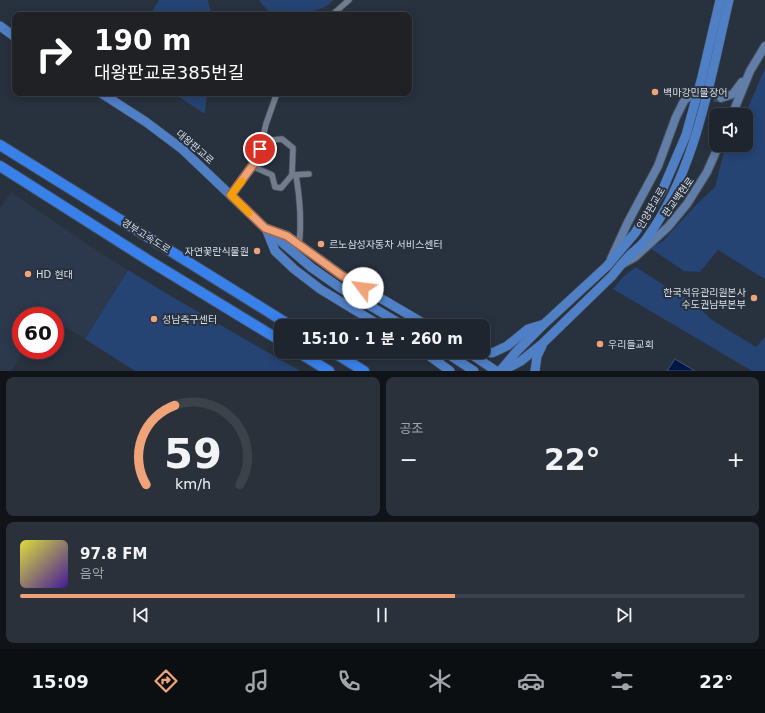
<!DOCTYPE html>
<html lang="ko">
<head>
<meta charset="utf-8">
<style>
	:root { --surface:#1e252e; --page:#2b313a; --text:#f1f3f6; --muted:#a1a5aa; --line:#3c424a; --accent:#f0a279 }
	body { margin:0; font-family:"DejaVu Sans","Noto Sans KR",sans-serif; background:var(--page); color:var(--text); height:100vh; display:flex; flex-direction:column; font-size:15px; white-space:nowrap }
	* { box-sizing:border-box; margin:0 }
	p { font-size:13px; color:var(--muted) }
	.icon { flex:none; width:22px; height:22px; fill:none; stroke:currentColor; stroke-width:2; stroke-linecap:round; stroke-linejoin:round }
	.map { position:relative; height:371px; overflow:hidden }
	.drawer { display:flex; flex-direction:column; gap:6px; padding:6px; background:#101419; flex:1 }
	.drawer>* { flex:none }
	.banner { position:absolute; left:12px; top:12px; width:400px; height:84px; border-radius:8px; box-shadow:0 2px 10px #0003,0 0 0 1px var(--line); background:#202124; color:#fff; overflow:hidden }
	.buttons { position:absolute; left:709px; top:108px; display:grid; gap:8px }
	.buttons a { display:grid; place-items:center; width:44px; height:44px; border-radius:8px; background:var(--surface); box-shadow:0 2px 10px #0003,0 0 0 1px var(--line); font-size:20px }
	.speed { position:absolute; left:12px; top:307px; display:flex; gap:8px; font-size:20px; font-weight:700; text-align:center }
	.speed>* { display:grid; place-content:center; width:52px; height:52px; border-radius:50%; background:var(--surface); box-shadow:0 2px 10px #0003,0 0 0 1px var(--line); line-height:1 }
	.speed .limit { border:6px solid #d22; background:#fff; color:#111 }
	.pin { position:absolute; display:grid; place-items:center; width:34px; height:34px; color:#fff; margin:-17px; border:2px solid #fff; border-radius:50%; box-shadow:0 1px 4px #0007 }
	.me { position:absolute; width:44px; margin:-22px; rotate:300deg; stroke-linejoin:round; filter:drop-shadow(0 0 3px #0008) }
	.turn { display:flex; align-items:center; gap:14px; height:84px; padding:0 16px; font-size:18px }
	.turn .icon { width:52px; height:52px; stroke-width:2.5 }
	.turn b { display:block; font-size:28px; line-height:34px }
	.big { font-size:30px; font-weight:700; line-height:1.1 }
	.drawer .widget { flex:1; display:flex; flex-direction:column; justify-content:center; gap:6px; min-width:0; padding:0 14px; border-radius:8px; background:var(--page) }
	.drawer .dial { align-items:center; gap:0 }
	.dial svg { height:104px; overflow:visible; fill:none; stroke:var(--line); stroke-width:7; stroke-linecap:round; text-anchor:middle }
	.dial text { fill:var(--text); stroke:none }
	.song { display:flex; align-items:center; gap:12px }
	.cover { width:48px; height:48px; border-radius:6px; background:linear-gradient(135deg,hsl(60 70% 55%),hsl(260 70% 35%)) }
	.played { height:4px; border-radius:2px; background:linear-gradient(90deg,var(--accent) 60%,var(--line) 60%) }
	.keys { display:flex; justify-content:space-around; direction:ltr }
	.heat { display:flex; justify-content:space-between; align-items:center; font-size:22px; direction:ltr }
	.drawer .tiles { flex:1; display:grid; gap:6px; grid-template-columns:1fr 1fr }
	.widget:last-child { grid-column:span 2 }
	.trip { position:absolute; left:274px; top:319px; width:216px; height:40px; border-radius:8px; background:var(--surface); box-shadow:0 2px 10px #0003,0 0 0 1px var(--line); font-weight:700; line-height:40px; text-align:center }
	.menu { display:flex; height:64px; justify-content:space-around; align-items:center; background:#0c0f12; color:var(--muted) }
	.menu .icon { width:28px; height:28px }
	.menu .selected { color:var(--accent) }
	.menu b { font-size:18px; color:var(--text) }
	.map>svg:first-child { display:block }
</style>
</head>
<body>
<div class="map">
<svg width="765" height="371" viewBox="0 0 765 371">
	<rect width="100%" height="100%" fill="#28313e"/>
	<!-- built -->
	<polygon fill="#2c384b" points="11,192 99,252 128,270 85,339 55,321 55,316 21,316 21,350 25,350 11,371 0,371 0,209"/>
	<!-- green -->
	<g fill="#254473">
		<polygon points="159,0 208,0 211,15 150,15"/>
		<path d="M259,0H334C331,2 328,6 324,7C316,12 283,18 275,15C271,14 261,4 259,0Z"/>
		<polygon points="765,68 765,279 718,250 700,272 684,271 650,248 663,241 696,205 715,187 724,152 728,145 746,145 746,115 745,115"/>
		<polygon points="173,93 207,93 205,114"/>
		<polygon points="636,267 679,295 690,299 712,320 756,347 765,337 765,371 752,371 613,289 623,277"/>
		<polygon points="128,270 174,298 300,371 135,371 85,339"/>
	</g>
	<!-- water -->
	<polygon fill="#001745" stroke="#415376" points="675,359 695,371 667,371"/>
	<g fill="none" stroke-linecap="round" stroke-linejoin="round">
		<!-- secondary-tunnel -->
		<polyline stroke="#434b57" stroke-width="8" stroke-dasharray="8 4" stroke-linecap="butt" points="702,97 721,98"/>
		<!-- street casing -->
		<g stroke="#444c57" stroke-width="7">
			<g id="street">
				<polyline points="332,15 349,0"/>
				<polyline points="262,141 282,139 293,148 292,175"/>
				<polyline points="252,166 272,175 275,187 281,188 292,175 309,174"/>
				<path d="M296,175C300,199 302,222 299,246"/>
				<polyline points="231,195 258,158 266,124 277,93"/>
			</g>
		</g>
		<!-- secondary casing -->
		<g stroke="#444c57" stroke-width="10">
			<g id="secondary">
				<polyline points="721,98 733,94 742,82"/>
				<polyline points="732,115 750,71 765,46"/>
				<polyline points="611,259 628,222 658,166 676,117 684,101 689,96"/>
				<polyline points="624,263 635,257 668,227 687,204 707,172 719,145"/>
			</g>
		</g>
		<!-- primary casing -->
		<g stroke="#444c57" stroke-width="10">
			<g id="primary">
				<polyline points="0,26 15,37"/>
				<polyline points="101,93 146,122 182,149 265,228 312,268 342,289 404,326"/>
				<polyline points="270,230 287,236 341,275 428,326"/>
				<polyline points="267,231 275,251 294,269 320,289 381,326"/>
				<polyline points="483,351 492,353 507,346 528,329 541,325"/>
				<polyline points="424,352 450,371"/>
				<polyline points="445,352 474,371"/>
				<polyline points="468,352 496,371"/>
				<polyline points="501,370 516,352 543,325 607,266 635,233 662,191 686,135 702,77 720,0"/>
				<path d="M502,371L521,361L542,344L612,276C618,268 624,261 632,253C637,249 643,244 647,238C696,170 710,80 729,0"/>
				<polyline points="535,371 537,356 542,346"/>
			</g>
		</g>
		<!-- highway casing -->
		<g stroke="#444c57" stroke-width="12">
			<g id="highway">
				<polyline points="0,145 291,326"/>
				<polyline points="0,166 148,260 281,341"/>
				<polyline points="298,352 329,371"/>
				<polyline points="333,352 364,371"/>
			</g>
		</g>
		<!-- street -->
		<use href="#street" stroke="#727c8c" stroke-width="5.5"/>
		<!-- secondary -->
		<use href="#secondary" stroke="#617ea8" stroke-width="8"/>
		<!-- primary -->
		<use href="#primary" stroke="#4f7fc5" stroke-width="9"/>
		<!-- highway -->
		<use href="#highway" stroke="#3881eb" stroke-width="10"/>
	</g>
	<g fill="none" stroke-linecap="round" stroke-linejoin="round">
		<!-- route casing -->
		<g stroke="#9c694f" stroke-width="10">
			<polyline id="route" points="260,149 258,158 231,195 265,228 287,236 341,275 363,288"/>
		</g>
		<!-- route -->
		<use href="#route" stroke="#f0a279" stroke-width="7"/>
		<!-- slow -->
		<polyline stroke="#f59e0b" stroke-width="7" points="242,181 231,195 249,213"/>
	</g>
	<!-- markers -->
	<g fill="#f0a279" stroke="#28313e" stroke-width="1.5">
		<circle cx="655" cy="92" r="4"/>
		<circle cx="321" cy="244" r="4"/>
		<circle cx="257" cy="251" r="4"/>
		<circle cx="28" cy="274" r="4"/>
		<circle cx="754" cy="298" r="4"/>
		<circle cx="154" cy="319" r="4"/>
		<circle cx="600" cy="344" r="4"/>
	</g>
	<g text-anchor="middle" dominant-baseline="central" stroke-width="4" stroke-linejoin="round" paint-order="stroke">
		<!-- poi labels -->
		<g font-size="10" fill="#d9dfe7" stroke="#28313e" text-anchor="start">
			<text x="663" y="92">백마강민물장어</text>
			<text x="329" y="244">르노삼성자동차 서비스센터</text>
			<text x="249" y="251" text-anchor="end">자연꽃란식물원</text>
			<text x="36" y="274">HD 현대</text>
			<text x="746" y="292" text-anchor="end">한국석유관리원본사<tspan x="746" dy="12">수도권남부본부</tspan></text>
			<text x="162" y="319">성남축구센터</text>
			<text x="608" y="344">우리들교회</text>
		</g>
		<!-- street labels -->
		<g font-size="10" fill="#d9dfe7" stroke="#28313e">
			<text transform="translate(195 147) rotate(41)">대왕판교로</text>
			<text transform="translate(678 197) rotate(-54)">판교백현로</text>
			<text transform="translate(651 208) rotate(-60)">안양판교로</text>
			<text transform="translate(146 236) rotate(32)">경부고속도로</text>
		</g>
	</g>
</svg>
<div class="buttons">
<a><svg class="icon" aria-label="sound" viewBox="0 0 24 24"><path d="M4 9h4l5-4v14l-5-4H4zM17 9q2 3 0 6"/></svg></a>
</div>
<div class="speed"><div class="limit">60</div></div>
<div class="pin" style="left:260px;top:149px;background:#d93025"><svg class="icon" aria-label="arrive" viewBox="0 0 24 24"><path d="M6 21V4h12l-3 4 3 4H6"/></svg></div>
<svg class="me" style="left:363px;top:288px" viewBox="-20 -20 40 40"><circle r="19" fill="#fff"/><path d="M0-13L10 11 0 6-10 11z" fill="#f0a279"/></svg>
<div class="trip">15:10 · 1 분 · 260 m</div>
<div class="banner">
<div class="turn"><svg class="icon" aria-label="right" viewBox="0 0 24 24"><path d="M7 20v-9h11M14 6l5 5-5 5"/></svg><div><b>190 m</b>대왕판교로385번길</div></div>
</div>
</div>
<section class="drawer">
<div class="tiles">
<div class="widget dial"><svg viewBox="0 0 100 80">
<path d="M14 69A42 42 0 1 1 86 69"/>
<path d="M14 69A42 42 0 0 1 36 8" stroke="#f0a279"/>
<text x="50" y="56" font-size="32" font-weight="700">59</text>
<text x="50" y="72" font-size="11">km/h</text>
</svg></div>
<div class="widget"><p>공조</p>
<div class="heat"><a>−</a><b class="big">22°</b><a>+</a></div>
</div>
<div class="widget">
<div class="song"><i class="cover"></i><div><b>97.8 FM</b><p>음악</p></div></div>
<div class="played"></div>
<div class="keys"><svg class="icon" aria-label="previous" viewBox="0 0 24 24"><path d="M18 5L8 12l10 7zM5 5v14"/></svg><svg class="icon" aria-label="pause" viewBox="0 0 24 24"><path d="M8 5v14M16 5v14"/></svg><svg class="icon" aria-label="next" viewBox="0 0 24 24"><path d="M6 5l10 7-10 7zM19 5v14"/></svg></div>
</div>
</div>
</section>
<nav class="menu">
<b>15:09</b>
<svg class="icon selected" aria-label="directions" viewBox="0 0 24 24"><path d="M12 3l9 9-9 9-9-9zM9 14v-3h6M13 9l2 2-2 2"/></svg>
<svg class="icon" aria-label="music" viewBox="0 0 24 24"><path d="M9 18V5l10-2v13"/><circle cx="6" cy="18" r="3"/><circle cx="16" cy="16" r="3"/></svg>
<svg class="icon" aria-label="phone" viewBox="0 0 24 24"><path d="M5 4h4l2 5-3 2q2 4 5 5l2-3 5 2v4C11 20 4 13 5 4z"/></svg>
<svg class="icon" aria-label="climate" viewBox="0 0 24 24"><path d="M12 3v18M4 7l16 10M4 17L20 7"/></svg>
<svg class="icon" aria-label="car" viewBox="0 0 24 24"><path d="M5 17H2v-5l4-1 3-4h7l3 4 3 1v5h-3M9 17h6M6 11h13"/><circle cx="7" cy="17" r="2"/><circle cx="17" cy="17" r="2"/></svg>
<svg class="icon" aria-label="filters" viewBox="0 0 24 24"><path d="M4 7h16M4 17h16"/><circle cx="9" cy="7" r="2"/><circle cx="15" cy="17" r="2"/></svg>
<b>22°</b>
</nav>
</body>
</html>
